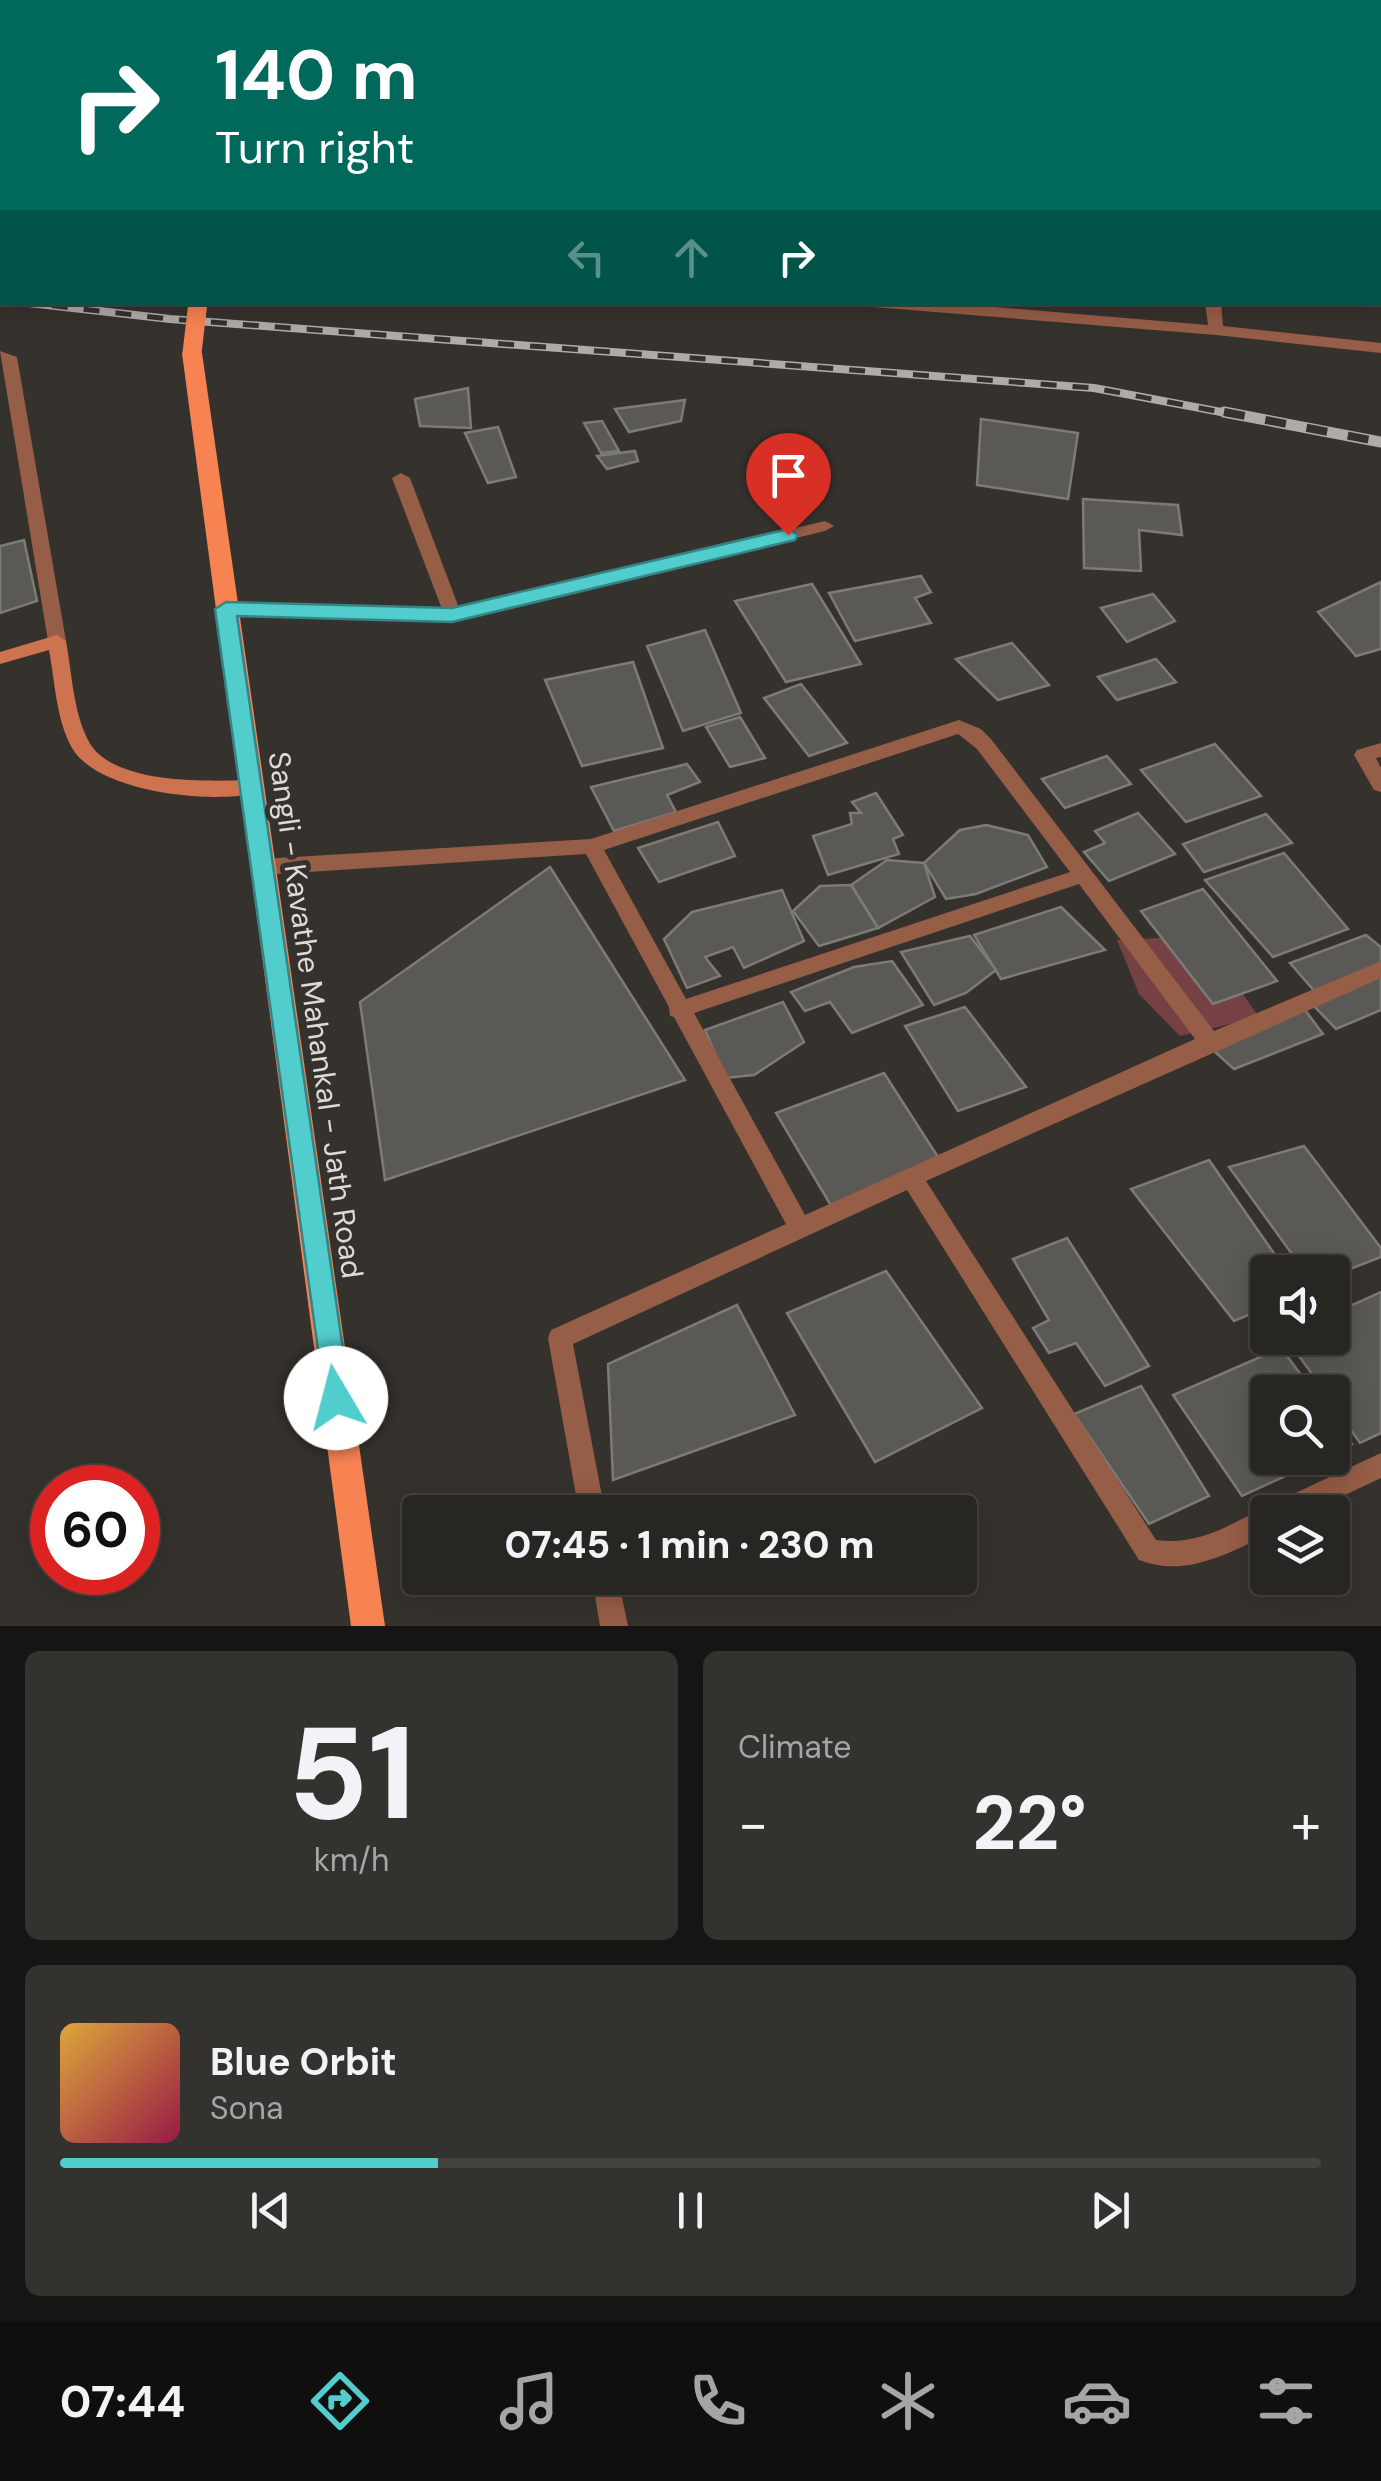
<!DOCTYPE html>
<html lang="en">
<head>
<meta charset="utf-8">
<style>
	:root { --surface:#282622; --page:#34322f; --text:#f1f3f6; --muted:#a5a5a5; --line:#444340; --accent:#52cdce }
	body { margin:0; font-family:"DM Sans",sans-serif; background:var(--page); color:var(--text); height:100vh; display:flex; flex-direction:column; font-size:38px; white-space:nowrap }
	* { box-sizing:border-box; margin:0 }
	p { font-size:32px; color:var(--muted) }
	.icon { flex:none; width:55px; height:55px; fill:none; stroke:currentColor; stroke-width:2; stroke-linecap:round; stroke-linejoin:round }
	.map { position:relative; height:1626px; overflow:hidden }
	.panel { display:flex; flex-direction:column; gap:25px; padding:25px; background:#161513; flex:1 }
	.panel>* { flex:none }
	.banner { position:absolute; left:0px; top:0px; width:1382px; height:305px; box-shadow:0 5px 25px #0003,0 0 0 2px var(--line); background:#00695c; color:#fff; overflow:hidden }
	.tools { position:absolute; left:1250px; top:1255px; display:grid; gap:20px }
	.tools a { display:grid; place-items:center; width:100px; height:100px; border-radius:10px; background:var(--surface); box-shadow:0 5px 25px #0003,0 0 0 2px var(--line); font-size:50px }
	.speed { position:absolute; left:30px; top:1465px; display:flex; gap:20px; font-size:50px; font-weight:700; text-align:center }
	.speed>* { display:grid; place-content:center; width:130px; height:130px; border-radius:50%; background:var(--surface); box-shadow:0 5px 25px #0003,0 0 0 2px var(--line); line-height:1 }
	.speed .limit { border:15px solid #d22; background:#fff; color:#111 }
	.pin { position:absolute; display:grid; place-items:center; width:85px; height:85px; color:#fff; margin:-102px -42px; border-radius:50% 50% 50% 0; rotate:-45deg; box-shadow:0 0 10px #0007 }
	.pin .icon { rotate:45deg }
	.me { position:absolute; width:110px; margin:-55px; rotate:352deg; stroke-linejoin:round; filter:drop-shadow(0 0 8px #0008) }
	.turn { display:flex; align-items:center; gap:35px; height:210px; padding:0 50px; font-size:45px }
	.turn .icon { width:130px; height:130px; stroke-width:2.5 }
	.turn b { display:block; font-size:70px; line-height:85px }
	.lanes { display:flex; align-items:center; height:95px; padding:0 50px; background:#0003; justify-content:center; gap:50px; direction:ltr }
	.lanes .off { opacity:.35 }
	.big { font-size:75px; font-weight:800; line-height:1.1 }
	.panel .widget { flex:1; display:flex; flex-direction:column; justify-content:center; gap:15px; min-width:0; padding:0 35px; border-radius:15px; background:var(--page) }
	.panel .dial { align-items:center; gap:0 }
	.dial b { font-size:130px; line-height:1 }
	.song { display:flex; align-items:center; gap:30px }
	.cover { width:120px; height:120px; border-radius:15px; background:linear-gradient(135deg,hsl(40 70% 55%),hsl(340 70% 35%)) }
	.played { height:10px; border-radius:5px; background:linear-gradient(90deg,var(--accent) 30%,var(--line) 30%) }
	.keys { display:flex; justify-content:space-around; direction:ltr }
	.heat { display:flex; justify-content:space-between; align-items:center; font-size:55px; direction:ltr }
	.panel .tiles { flex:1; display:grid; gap:25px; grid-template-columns:1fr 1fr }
	.widget:last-child { grid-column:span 2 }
	.trip { position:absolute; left:402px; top:1495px; width:575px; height:100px; border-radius:10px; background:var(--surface); box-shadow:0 5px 25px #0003,0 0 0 2px var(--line); font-weight:800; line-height:100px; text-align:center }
	.dock { display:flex; height:160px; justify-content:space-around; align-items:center; background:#100f0e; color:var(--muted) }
	.dock .icon { width:70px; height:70px }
	.dock .on { color:var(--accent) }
	.dock b { font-size:45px; color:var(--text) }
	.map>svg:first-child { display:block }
</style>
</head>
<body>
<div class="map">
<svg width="1381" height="1626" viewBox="0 0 1381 1626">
	<rect width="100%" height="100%" fill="#35322e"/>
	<!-- green -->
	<polygon fill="#764144" points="1202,936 1259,1017 1180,1036 1139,994 1117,940"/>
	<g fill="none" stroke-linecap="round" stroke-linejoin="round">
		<!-- stream -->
		<polygon fill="#8c974d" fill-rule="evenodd" points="2,87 2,94 0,95 0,88"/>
	</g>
	<!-- building -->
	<g fill="#5b5955" stroke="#7c7b76" stroke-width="2.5">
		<polygon points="468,388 471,428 420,426 415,399"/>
		<polygon points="685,400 681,421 629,432 615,409"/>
		<polygon points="981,419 1078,433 1068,499 977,485"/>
		<polygon points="602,421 619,451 601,453 584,423"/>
		<polygon points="498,427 516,477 488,483 465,433"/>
		<polygon points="635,451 638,461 607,469 597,456"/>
		<polygon points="1083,499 1178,505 1182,535 1139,530 1141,571 1084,568"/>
		<polygon points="24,540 37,601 0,613 0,546"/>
		<polygon points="921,576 931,592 915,598 931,623 855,641 829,593"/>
		<polygon points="1381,582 1381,649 1356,656 1318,612"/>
		<polygon points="812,584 861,664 786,682 735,601"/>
		<polygon points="1153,594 1175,621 1127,642 1101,608"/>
		<polygon points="705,630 741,713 683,731 647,646"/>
		<polygon points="1012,643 1049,685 998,700 956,659"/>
		<polygon points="1156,659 1176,682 1117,700 1098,677"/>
		<polygon points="633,662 663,748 582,766 545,680"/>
		<polygon points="801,684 847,743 809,756 764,698"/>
		<polygon points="740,717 765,758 730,767 706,727"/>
		<polygon points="1215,744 1261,796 1186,822 1141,770"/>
		<polygon points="1107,756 1131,784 1065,808 1042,779"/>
		<polygon points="687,764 700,782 667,795 676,812 614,831 591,787"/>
		<polygon points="876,793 903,835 893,839 899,854 828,875 813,836 852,824 850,813 861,813 852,802"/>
		<polygon points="1138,813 1175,854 1109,881 1084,852 1105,843 1095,831"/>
		<polygon points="1266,814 1292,843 1204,872 1183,844"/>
		<polygon points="718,822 735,856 659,882 638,848"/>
		<polygon points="986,825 1028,835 1047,867 976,894 946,899 924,863 960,830"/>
		<polygon points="1284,853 1348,929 1273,957 1205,880"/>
		<polygon points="887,860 924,863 935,897 878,928 851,885"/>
		<polygon points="550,867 685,1080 385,1180 360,1002"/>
		<polygon points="851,885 878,928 819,946 793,911 820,886"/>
		<polygon points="1203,889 1277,981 1213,1004 1141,911"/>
		<polygon points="782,890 804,941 744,968 733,947 705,957 720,976 687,988 664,939 692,912"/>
		<polygon points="1061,907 1105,950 1001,979 974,935"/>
		<polygon points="1366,935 1381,947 1381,964 1317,994 1290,963"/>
		<polygon points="970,936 996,970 966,993 934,1005 901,952"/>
		<polygon points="892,961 923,1005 852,1033 830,1002 805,1011 791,992 854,967"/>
		<polygon points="1381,976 1381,1010 1336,1029 1313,1005"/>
		<polygon points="783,1002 804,1042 754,1075 725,1078 705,1030"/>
		<polygon points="965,1007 1026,1087 958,1111 905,1026"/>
		<polygon points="1305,1010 1323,1034 1234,1069 1214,1051"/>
		<polygon points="884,1073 938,1157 833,1209 776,1113"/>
		<polygon points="1304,1146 1381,1248 1381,1257 1332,1276 1332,1272 1305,1272 1229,1167"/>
		<polygon points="1209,1160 1287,1272 1268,1272 1268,1307 1234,1321 1131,1189"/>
		<polygon points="1067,1238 1149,1366 1105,1386 1076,1343 1049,1353 1033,1328 1049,1320 1013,1259"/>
		<polygon points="886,1271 982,1408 875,1462 787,1313"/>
		<polygon points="1381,1292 1381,1433 1360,1443 1332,1403 1332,1392 1325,1392 1286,1338 1332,1338 1332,1314"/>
		<polygon points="737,1305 795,1415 613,1480 608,1364"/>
		<polygon points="1281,1348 1314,1392 1268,1392 1268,1458 1324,1458 1242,1496 1173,1395"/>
		<polygon points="1141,1386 1209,1496 1149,1524 1074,1414"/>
		<polygon points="1332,1418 1352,1444 1332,1453"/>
	</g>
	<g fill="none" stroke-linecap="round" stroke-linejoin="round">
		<!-- street -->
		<g fill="#965d47" fill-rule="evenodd">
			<polygon points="276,0 288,0 289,2 277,2"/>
			<polygon points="992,0 1006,0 1007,2 993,2"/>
			<polygon points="866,302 936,302 1208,325 1205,302 1221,302 1223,326 1381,343 1381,353 1216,335 873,307"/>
			<polygon points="0,351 17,357 66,641 57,647 48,641"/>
			<polygon points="401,473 410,478 459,608 825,521 834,526 825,531 453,621 220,613 217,609 226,603 442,609 392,478"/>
			<path d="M959,720L981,729L991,739L1214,1031L1381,961V978L926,1181L1156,1540C1184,1544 1209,1536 1234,1523C1246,1517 1259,1510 1271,1509L1274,1503L1381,1453V1478L1309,1512H1268V1534C1228,1554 1184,1578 1139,1560L907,1190L573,1344L605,1512H579L548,1338L551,1330L786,1224L674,1017L670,1016L669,1007L586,854L261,875L254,872L251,867L254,862L261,859L591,839ZM958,734L977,749L1070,872L686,999L604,850ZM1079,884L1195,1039L805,1215L694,1013Z"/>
			<polygon points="1381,743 1381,757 1376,758 1381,768 1381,792 1374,790 1354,755 1357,750"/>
			<polygon points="592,1578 618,1578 628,1626 600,1626"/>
		</g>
		<!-- secondary -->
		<path fill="#cd734f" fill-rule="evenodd" d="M57,635L66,641C72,673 73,710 88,740C111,786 209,781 254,780L264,787L261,792C215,805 98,793 72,748C56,719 55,682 49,650L0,664V652Z"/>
		<!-- primary -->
		<g fill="#f78353" fill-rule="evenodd">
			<polygon points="142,0 158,0 159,2 143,2"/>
			<polygon points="192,347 202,353 385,1626 351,1626 182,353"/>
		</g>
		<!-- rail-far1 casing -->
		<g stroke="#aeaca9" stroke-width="8">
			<polyline id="rail-far1" points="20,302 170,319 1094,388 1237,415"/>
		</g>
		<!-- rail casing -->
		<g stroke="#aeaca9" stroke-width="11">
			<polyline id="rail" points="1224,412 1381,442"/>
		</g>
		<!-- rail-far1 -->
		<use href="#rail-far1" stroke="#35322e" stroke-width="5" stroke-dasharray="16" stroke-linecap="butt"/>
		<!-- rail -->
		<use href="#rail" stroke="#35322e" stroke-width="8" stroke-dasharray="21" stroke-linecap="butt"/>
		<!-- primary-bridge -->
		<polyline stroke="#f78353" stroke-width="19" points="192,353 198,302"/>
	</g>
	<!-- route -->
	<polygon fill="#52cdce" stroke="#358586" stroke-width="2.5" points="788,529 798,535 795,540 452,622 237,616 350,1398 346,1407 336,1411 326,1407 215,609 226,602 452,608"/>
	<g text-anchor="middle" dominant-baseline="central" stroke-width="10" stroke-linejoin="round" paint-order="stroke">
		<!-- street labels -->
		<g font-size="30" fill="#dddbd9" stroke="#35322e">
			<text transform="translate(316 1015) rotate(82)">Sangli - Kavathe Mahankal - Jath Road</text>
		</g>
	</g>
</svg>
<div class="tools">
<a><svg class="icon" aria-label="sound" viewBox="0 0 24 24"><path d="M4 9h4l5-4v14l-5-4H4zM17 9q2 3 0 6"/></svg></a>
<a><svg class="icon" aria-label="search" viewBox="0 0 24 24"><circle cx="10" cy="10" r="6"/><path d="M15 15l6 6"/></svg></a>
<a><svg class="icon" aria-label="layers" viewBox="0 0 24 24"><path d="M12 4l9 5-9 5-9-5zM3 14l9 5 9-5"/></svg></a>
</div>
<div class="speed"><div class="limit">60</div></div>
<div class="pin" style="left:788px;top:535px;background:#d93025"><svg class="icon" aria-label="arrive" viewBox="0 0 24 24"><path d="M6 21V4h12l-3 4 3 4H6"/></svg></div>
<svg class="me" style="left:336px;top:1398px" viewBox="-20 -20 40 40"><circle r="19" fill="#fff"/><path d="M0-13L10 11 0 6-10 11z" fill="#52cdce"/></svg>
<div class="trip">07:45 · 1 min · 230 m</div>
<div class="banner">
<div class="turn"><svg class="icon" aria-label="right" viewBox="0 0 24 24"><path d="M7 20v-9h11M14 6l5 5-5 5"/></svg><div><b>140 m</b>Turn right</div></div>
<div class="lanes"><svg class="icon off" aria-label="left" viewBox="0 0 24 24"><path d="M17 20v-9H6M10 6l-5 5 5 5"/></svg><svg class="icon off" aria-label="ahead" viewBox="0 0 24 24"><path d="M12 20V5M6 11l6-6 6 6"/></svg><svg class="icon" aria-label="right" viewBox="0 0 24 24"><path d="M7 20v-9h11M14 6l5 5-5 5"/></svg></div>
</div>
</div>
<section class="panel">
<div class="tiles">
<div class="widget dial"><b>51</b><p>km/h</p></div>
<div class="widget"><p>Climate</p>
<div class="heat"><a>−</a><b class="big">22°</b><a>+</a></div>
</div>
<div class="widget">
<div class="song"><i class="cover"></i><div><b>Blue Orbit</b><p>Sona</p></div></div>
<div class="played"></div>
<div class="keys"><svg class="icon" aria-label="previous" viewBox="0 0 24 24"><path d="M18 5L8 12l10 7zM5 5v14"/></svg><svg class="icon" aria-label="pause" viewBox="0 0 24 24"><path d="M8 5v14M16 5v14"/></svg><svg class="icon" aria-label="next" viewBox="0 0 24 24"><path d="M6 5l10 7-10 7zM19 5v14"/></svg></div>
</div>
</div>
</section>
<nav class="dock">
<b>07:44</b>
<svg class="icon on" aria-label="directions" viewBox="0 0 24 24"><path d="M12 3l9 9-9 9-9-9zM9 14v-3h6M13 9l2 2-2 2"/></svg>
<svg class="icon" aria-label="music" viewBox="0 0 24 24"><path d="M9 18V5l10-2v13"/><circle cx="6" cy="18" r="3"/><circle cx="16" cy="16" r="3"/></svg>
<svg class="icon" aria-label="phone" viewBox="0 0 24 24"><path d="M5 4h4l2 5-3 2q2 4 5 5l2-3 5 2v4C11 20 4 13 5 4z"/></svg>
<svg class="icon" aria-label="climate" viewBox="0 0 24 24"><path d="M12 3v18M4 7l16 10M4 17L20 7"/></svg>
<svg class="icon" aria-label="car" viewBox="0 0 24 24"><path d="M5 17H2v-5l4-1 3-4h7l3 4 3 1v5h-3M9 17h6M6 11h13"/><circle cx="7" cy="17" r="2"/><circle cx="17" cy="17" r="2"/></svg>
<svg class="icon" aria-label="filters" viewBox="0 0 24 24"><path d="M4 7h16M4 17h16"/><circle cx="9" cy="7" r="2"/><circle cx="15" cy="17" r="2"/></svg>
</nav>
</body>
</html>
